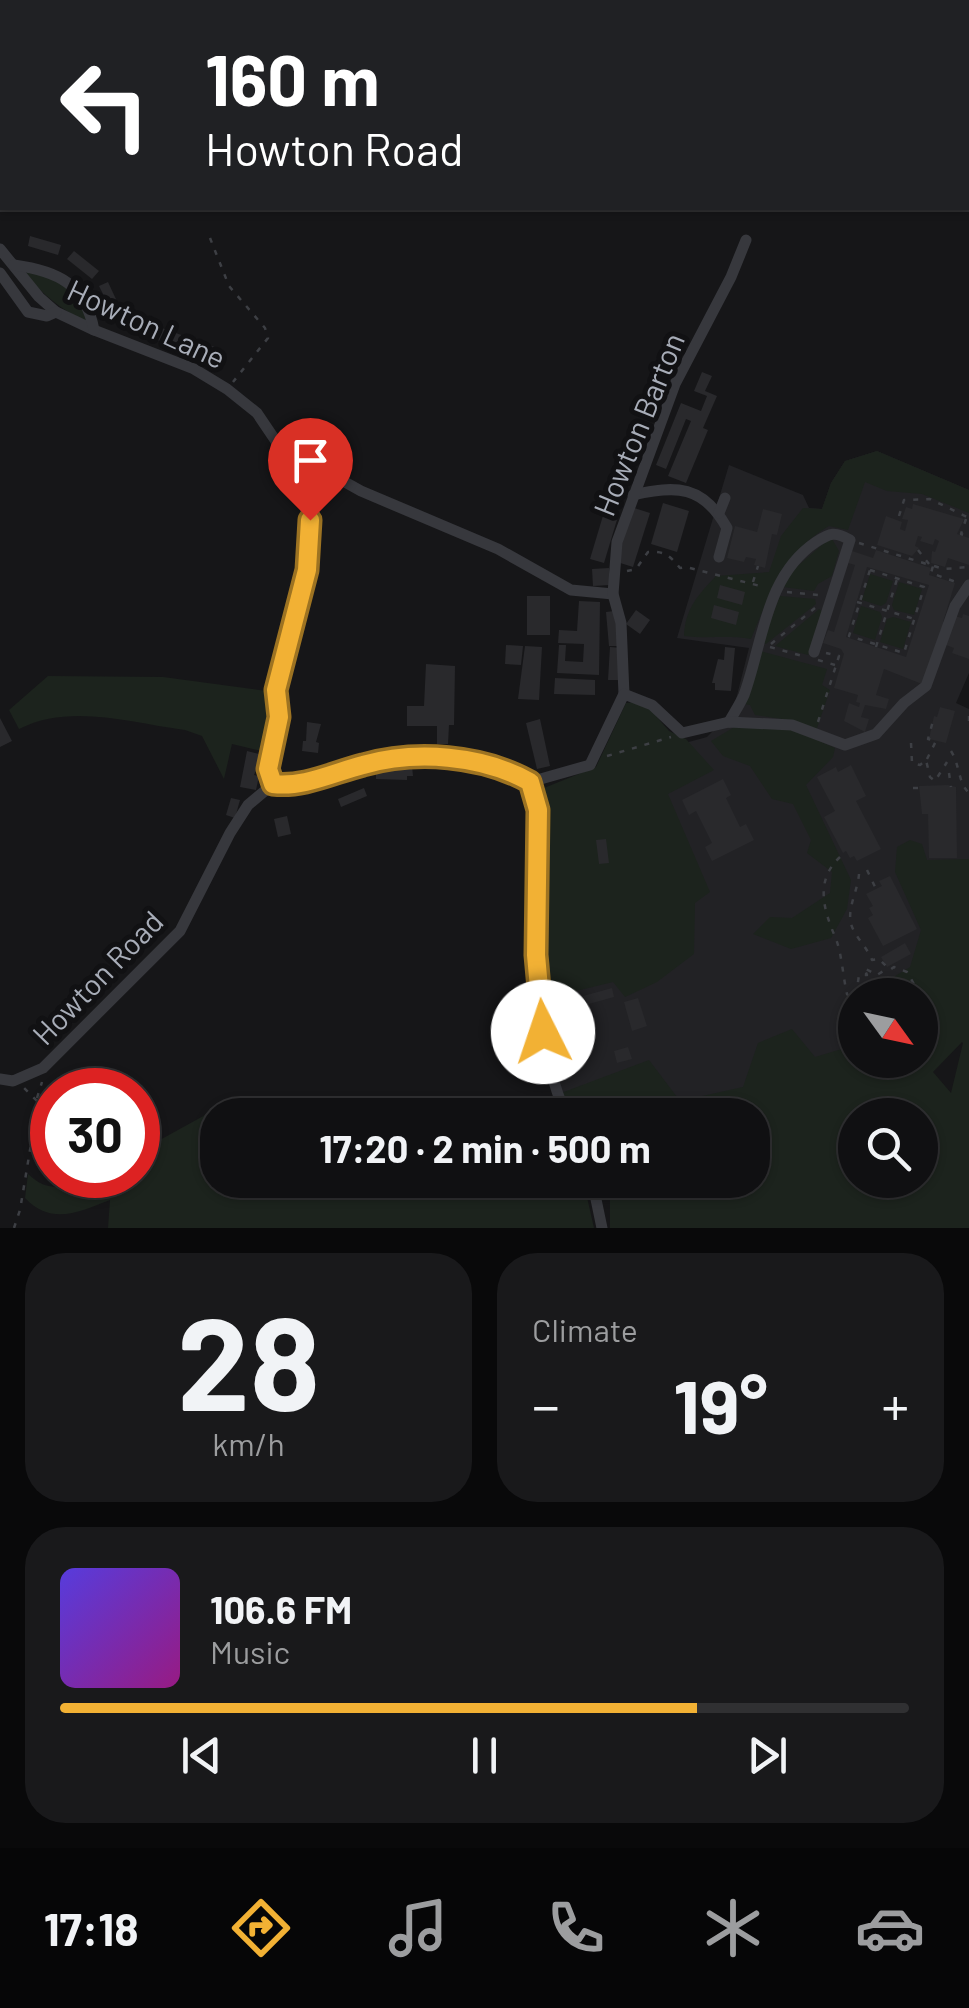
<!DOCTYPE html>
<html lang="en">
<head>
<meta charset="utf-8">
<style>
	:root { --surface:#101012; --page:#19191b; --text:#f1f3f6; --muted:#9c9d9f; --line:#303032; --accent:#f2b134 }
	body { margin:0; font-family:Barlow,sans-serif; background:var(--page); color:var(--text); height:100vh; display:flex; flex-direction:column; font-size:38px; white-space:nowrap }
	* { box-sizing:border-box; margin:0 }
	p { font-size:32px; color:var(--muted) }
	.icon { flex:none; width:55px; height:55px; fill:none; stroke:currentColor; stroke-width:2; stroke-linecap:round; stroke-linejoin:round }
	.map { position:relative; height:1228px; overflow:hidden }
	.details { display:flex; flex-direction:column; gap:25px; padding:25px; background:#09090a; flex:1 }
	.details>* { flex:none }
	.top-card { position:absolute; left:0px; top:0px; width:970px; height:210px; box-shadow:0 2px 8px #0004,0 0 0 2px var(--line); background:#202124; color:#fff; overflow:hidden }
	.needle { width:65px; rotate:123deg }
	.controls { position:absolute; left:838px; top:978px; display:grid; gap:20px }
	.controls a { display:grid; place-items:center; width:100px; height:100px; border-radius:50%; background:var(--surface); box-shadow:0 2px 8px #0004,0 0 0 2px var(--line); font-size:50px }
	.speed { position:absolute; left:30px; top:1068px; display:flex; gap:20px; font-size:50px; font-weight:700; text-align:center }
	.speed>* { display:grid; place-content:center; width:130px; height:130px; border-radius:50%; background:var(--surface); box-shadow:0 2px 8px #0004,0 0 0 2px var(--line); line-height:1 }
	.speed .limit { border:15px solid #d22; background:#fff; color:#111 }
	.pin { position:absolute; display:grid; place-items:center; width:85px; height:85px; color:#fff; margin:-102px -42px; border-radius:50% 50% 50% 0; rotate:-45deg; box-shadow:0 0 10px #0007 }
	.pin .icon { rotate:45deg }
	.me { position:absolute; width:110px; margin:-55px; rotate:356deg; stroke-linejoin:round; filter:drop-shadow(0 0 8px #0008) }
	.turn { display:flex; align-items:center; gap:35px; height:210px; padding:0 40px; font-size:45px }
	.turn .icon { width:130px; height:130px; stroke-width:2.5 }
	.turn b { display:block; font-size:70px; line-height:85px }
	.big { font-size:75px; font-weight:700; line-height:1.1 }
	.details .tile { flex:1; display:flex; flex-direction:column; justify-content:center; gap:15px; min-width:0; padding:0 35px; border-radius:40px; background:var(--page) }
	.details .dial { align-items:center; gap:0 }
	.dial b { font-size:130px; line-height:1 }
	.song { display:flex; align-items:center; gap:30px }
	.cover { width:120px; height:120px; border-radius:15px; background:linear-gradient(135deg,hsl(250 70% 55%),hsl(310 70% 35%)) }
	.played { height:10px; border-radius:5px; background:linear-gradient(90deg,var(--accent) 75%,var(--line) 75%) }
	.keys { display:flex; justify-content:space-around; direction:ltr }
	.heat { display:flex; justify-content:space-between; align-items:center; font-size:55px; direction:ltr }
	.details .tiles { flex:1; display:grid; gap:25px; grid-template-columns:1fr 1fr }
	.tile:last-child { grid-column:span 2 }
	.trip { position:absolute; left:200px; top:1098px; width:570px; height:100px; border-radius:40px; background:var(--surface); box-shadow:0 2px 8px #0004,0 0 0 2px var(--line); font-weight:700; line-height:100px; text-align:center }
	.tab-bar { display:flex; height:160px; justify-content:space-around; align-items:center; background:#060607; color:var(--muted) }
	.tab-bar .icon { width:70px; height:70px }
	.tab-bar .on { color:var(--accent) }
	.tab-bar b { font-size:45px; color:var(--text) }
	.map>svg:first-child { display:block }
</style>
</head>
<body>
<div class="map">
<svg width="969" height="1228" viewBox="0 0 969 1228">
	<rect width="100%" height="100%" fill="#161618"/>
	<!-- built -->
	<path fill="#222225" fill-rule="evenodd" d="M877,451L969,490V673L956,703L969,709V919L933,1072L752,1115L561,1093L542,955L615,762L707,737L733,711L749,648L677,638L729,465L803,495L809,508L822,509L831,483L845,461ZM855,995H920V1060H855Z"/>
	<!-- green -->
	<g fill="#1c231d" fill-rule="evenodd">
		<path d="M27,271C59,279 74,287 88,318L85,321C60,309 44,295 26,275Z"/>
		<path d="M877,451L969,490V513L922,494L887,491L865,482L848,530L829,526C782,554 771,591 751,639C729,635 707,639 684,636C685,609 698,595 716,576L769,572L781,536L803,508L822,509L831,483L845,461Z"/>
		<polygon points="831,537 839,551 832,576 818,584 814,591 783,587 792,571"/>
		<polygon points="870,574 893,581 886,603 881,606 862,600"/>
		<polygon points="899,582 922,589 914,615 894,610 892,605"/>
		<polygon points="780,596 815,599 816,604 766,644 762,643"/>
		<polygon points="861,606 880,612 882,617 875,640 853,633"/>
		<polygon points="819,609 822,611 808,655 775,646"/>
		<polygon points="893,617 911,622 903,649 880,642 887,619"/>
		<polygon points="760,651 827,669 822,685 830,690 816,731 795,721 755,715 750,705 744,704"/>
		<path d="M48,676L163,677L267,691L274,717L266,752L232,744L224,779L202,736L185,730C130,723 71,703 19,729L9,710Z"/>
		<path d="M636,702L649,708L669,731L686,739L714,770L668,794L710,892L695,903L694,954L657,982L625,997L613,982L576,991L556,1034C532,1004 539,837 539,790L596,767L626,703Z"/>
		<polygon points="736,726 792,729 835,748 833,757 806,785 851,880 847,909 831,938 791,949 753,934 770,917 792,918 830,893 832,872 807,853 811,840 793,804 772,799 750,766 723,756 711,741"/>
		<path d="M910,840L922,844L927,860L969,859V1228H610V1180H752V1115H570L561,1093L649,1060L680,1101L743,1087L758,1043L792,1029L815,1057L855,1045V1060H920V995H874L872,990L910,967L921,930L895,872L897,847ZM962,1042L963,1043L951,1093L933,1072ZM855,1115H920V1180H855Z"/>
		<path d="M227,1103L252,1109L255,1115H218V1180H417L433,1190L487,1180H580L586,1193L594,1228H108L110,1200C79,1212 52,1226 25,1198L28,1174C54,1198 68,1182 96,1175C108,1172 125,1175 138,1175V1152Z"/>
	</g>
	<!-- building -->
	<g fill="#29292c" fill-rule="evenodd">
		<polygon points="30,236 61,245 58,255 28,246"/>
		<polygon points="74,251 99,271 92,279 67,259"/>
		<polygon points="108,282 121,310 113,314 99,286"/>
		<polygon points="137,319 223,350 219,362 132,331"/>
		<polygon points="702,372 712,376 705,391 717,396 703,428 708,430 686,483 668,476 691,421 686,419 666,469 656,465 681,403 701,411 707,396 694,391"/>
		<polygon points="663,503 689,511 677,552 651,544"/>
		<polygon points="913,504 964,519 957,534 969,538 969,565 948,558 945,567 931,563 932,551 935,552 939,541 935,539 933,545 920,541 922,537 918,536 915,546 919,548 912,556 877,545 886,516 902,522 900,529 905,531 908,520 902,519 906,507 912,509"/>
		<polygon points="631,507 650,513 633,567 617,562"/>
		<polygon points="605,509 619,513 604,563 590,559"/>
		<polygon points="763,509 782,514 777,535 772,534 765,568 754,565 756,559 746,557 744,562 727,558 735,526 757,532"/>
		<path d="M876,550L931,568L929,575L955,583L943,622L955,616L962,618L963,614L969,616V659L952,653L954,648L946,645L922,684L884,669L876,695L889,699L886,709L865,705L861,717L869,719L865,732L844,721L849,703L859,707L860,703L856,702L858,695L834,688L844,654L841,649L823,643L828,630L834,632L855,565L848,563L852,551L873,558ZM867,567L929,585L906,657L846,637Z"/>
		<polygon points="609,568 610,585 593,586 592,569"/>
		<polygon points="720,585 745,592 742,605 717,598"/>
		<rect x="527" y="596" width="23" height="39"/>
		<polygon points="579,601 600,602 599,675 557,673 559,645 566,645 565,661 583,662 584,644 558,643 559,630 577,631"/>
		<polygon points="714,605 739,612 736,625 711,618"/>
		<polygon points="636,610 650,620 640,634 626,624"/>
		<polygon points="614,611 620,646 609,646 606,612"/>
		<polygon points="506,645 523,646 521,665 505,664"/>
		<polygon points="525,646 542,647 539,700 518,699"/>
		<polygon points="610,647 621,648 619,680 608,680"/>
		<polygon points="725,647 735,648 731,691 715,690 715,683 712,683 718,659 724,660"/>
		<polygon points="426,664 455,666 454,725 449,725 448,744 437,744 437,726 407,726 407,706 424,706"/>
		<polygon points="555,678 595,680 595,695 554,694"/>
		<polygon points="940,707 955,711 946,743 929,739 934,716 937,717"/>
		<polygon points="0,718 12,741 0,747"/>
		<polygon points="540,719 550,766 537,769 526,723"/>
		<polygon points="307,722 321,724 316,742 319,743 318,753 302,751 303,741 306,741"/>
		<polygon points="247,751 263,755 254,775 259,776 256,790 240,787"/>
		<polygon points="851,765 866,796 856,801 881,849 857,861 854,856 850,858 846,851 843,853 824,817 835,811 817,777 836,767 838,772"/>
		<polygon points="412,766 413,776 407,776 407,780 376,779 376,769"/>
		<polygon points="723,779 731,795 726,798 740,827 746,824 754,840 712,861 705,847 712,843 696,811 689,815 682,800"/>
		<polygon points="948,785 956,787 957,858 929,858 928,814 922,814 919,786"/>
		<polygon points="364,788 367,796 341,807 338,799"/>
		<polygon points="231,798 240,800 235,818 226,815"/>
		<polygon points="287,816 291,834 278,837 274,819"/>
		<polygon points="606,839 609,863 599,864 596,840"/>
		<polygon points="890,876 917,929 883,946 868,918 873,915 869,908 873,906 866,894 882,886 879,881"/>
		<polygon points="905,943 911,954 887,967 881,957"/>
		<polygon points="612,988 614,997 578,1007 576,998"/>
		<polygon points="638,998 647,1026 632,1031 624,1002"/>
		<polygon points="584,1014 592,1042 578,1046 571,1018"/>
		<polygon points="628,1047 632,1059 617,1063 614,1051"/>
	</g>
	<g fill="none" stroke-linecap="round" stroke-linejoin="round">
		<!-- path -->
		<g stroke="#3d3f44" stroke-width="2.5" stroke-dasharray="5 8" stroke-linecap="butt">
			<polyline points="210,238 229,286 265,328 268,338 233,382"/>
			<polyline points="899,516 904,500 930,499 969,518"/>
			<polyline points="966,519 961,534 969,537"/>
			<polyline points="859,543 933,566 931,573 956,582"/>
			<polyline points="918,550 929,564"/>
			<polyline points="934,566 944,569 969,567"/>
			<polygon points="870,570 924,587 904,653 849,636"/>
			<path d="M627,571L636,569L648,552C666,551 670,556 680,568L686,567L764,587"/>
			<polyline points="753,582 758,566"/>
			<polyline points="787,592 819,595"/>
			<polyline points="857,602 918,620"/>
			<polyline points="771,644 815,608"/>
			<polyline points="770,647 806,657"/>
			<polyline points="876,647 898,576"/>
			<polyline points="818,660 835,665"/>
			<polyline points="969,721 969,708"/>
			<polyline points="818,722 839,656 826,653"/>
			<polyline points="911,743 912,763 920,765 926,760 930,777 935,781 947,762"/>
			<path d="M951,751C960,765 958,783 969,793"/>
			<polyline points="607,756 671,737"/>
			<polyline points="927,759 936,741 928,739 933,721"/>
			<polyline points="949,773 951,787"/>
			<polyline points="913,788 919,788"/>
			<path d="M840,857C814,881 824,911 836,939C842,955 843,977 847,994L851,999"/>
			<polyline points="867,870 876,889"/>
			<path d="M859,874C858,890 847,908 851,924C855,937 867,947 872,960L879,959L890,970L894,967L907,972L915,986"/>
			<polyline points="856,995 859,975 867,975 864,968 877,975 885,970"/>
			<polyline points="847,1009 855,997"/>
			<polyline points="37,1098 42,1082"/>
			<polyline points="14,1228 20,1210 38,1102 23,1087"/>
		</g>
		<!-- minor -->
		<g stroke="#37383d" stroke-width="11">
			<polyline points="0,249 39,297 56,312 94,330 194,369 227,389 257,413 290,462 303,494 311,542 300,601 275,690 279,717 268,769 273,784"/>
			<path d="M14,265C58,271 85,284 94,330"/>
			<polyline points="0,273 28,312 47,316 56,312"/>
			<polyline points="290,462 318,467 361,491 498,549 571,590 613,594"/>
			<path d="M633,495C676,485 703,485 727,528L719,557"/>
			<polyline points="719,513 725,498"/>
			<polyline points="624,694 621,623 613,594 617,542 675,384 731,277 746,240"/>
			<path d="M729,722C734,713 740,704 744,695C763,643 765,576 816,542C830,533 835,531 850,540L814,652"/>
			<polyline points="530,782 590,765 624,694 652,705 682,733 729,722 792,725 845,745 876,734 904,703 926,686 955,606 969,585"/>
			<path d="M0,1079L13,1081L43,1068L180,931L230,833L248,805L273,784C306,789 339,769 370,763C406,756 500,754 528,781C535,787 536,801 539,809C539,911 525,1020 566,1115"/>
			<polyline points="592,1180 602,1228"/>
		</g>
	</g>
	<g fill="none" stroke-linecap="round" stroke-linejoin="round">
		<!-- route casing -->
		<g stroke="#9d7322" stroke-width="25">
			<path id="route" d="M310,520L307,570L276,690L279,717L268,769L273,784C303,788 335,772 363,765C416,750 482,755 530,782L538,810L536,955L543,1032"/>
		</g>
		<!-- route -->
		<use href="#route" stroke="#f2b134" stroke-width="18"/>
	</g>
	<g text-anchor="middle" dominant-baseline="central" stroke-width="10" stroke-linejoin="round" paint-order="stroke">
		<!-- street labels -->
		<g font-size="30" fill="#a8adb8" stroke="#111113">
			<text transform="translate(147 323) rotate(25)">Howton Lane</text>
			<text transform="translate(638 424) rotate(-68)">Howton Barton</text>
			<text transform="translate(97 977) rotate(-46)">Howton Road</text>
		</g>
	</g>
</svg>
<div class="controls">
<a><svg class="needle" viewBox="-14 -14 28 28"><path d="M0-13l5 13h-10z" fill="#e53935"/><path d="M0 13l5-13h-10z" fill="#9c9d9f"/></svg></a>
<a><svg class="icon" aria-label="search" viewBox="0 0 24 24"><circle cx="10" cy="10" r="6"/><path d="M15 15l6 6"/></svg></a>
</div>
<div class="speed"><div class="limit">30</div></div>
<div class="pin" style="left:310px;top:520px;background:#d93025"><svg class="icon" aria-label="arrive" viewBox="0 0 24 24"><path d="M6 21V4h12l-3 4 3 4H6"/></svg></div>
<svg class="me" style="left:543px;top:1032px" viewBox="-20 -20 40 40"><circle r="19" fill="#fff"/><path d="M0-13L10 11 0 6-10 11z" fill="#f2b134"/></svg>
<div class="trip">17:20 · 2 min · 500 m</div>
<div class="top-card">
<div class="turn"><svg class="icon" aria-label="left" viewBox="0 0 24 24"><path d="M17 20v-9H6M10 6l-5 5 5 5"/></svg><div><b>160 m</b>Howton Road</div></div>
</div>
</div>
<section class="details">
<div class="tiles">
<div class="tile dial"><b>28</b><p>km/h</p></div>
<div class="tile"><p>Climate</p>
<div class="heat"><a>−</a><b class="big">19°</b><a>+</a></div>
</div>
<div class="tile">
<div class="song"><i class="cover"></i><div><b>106.6 FM</b><p>Music</p></div></div>
<div class="played"></div>
<div class="keys"><svg class="icon" aria-label="previous" viewBox="0 0 24 24"><path d="M18 5L8 12l10 7zM5 5v14"/></svg><svg class="icon" aria-label="pause" viewBox="0 0 24 24"><path d="M8 5v14M16 5v14"/></svg><svg class="icon" aria-label="next" viewBox="0 0 24 24"><path d="M6 5l10 7-10 7zM19 5v14"/></svg></div>
</div>
</div>
</section>
<nav class="tab-bar">
<b>17:18</b>
<svg class="icon on" aria-label="directions" viewBox="0 0 24 24"><path d="M12 3l9 9-9 9-9-9zM9 14v-3h6M13 9l2 2-2 2"/></svg>
<svg class="icon" aria-label="music" viewBox="0 0 24 24"><path d="M9 18V5l10-2v13"/><circle cx="6" cy="18" r="3"/><circle cx="16" cy="16" r="3"/></svg>
<svg class="icon" aria-label="phone" viewBox="0 0 24 24"><path d="M5 4h4l2 5-3 2q2 4 5 5l2-3 5 2v4C11 20 4 13 5 4z"/></svg>
<svg class="icon" aria-label="climate" viewBox="0 0 24 24"><path d="M12 3v18M4 7l16 10M4 17L20 7"/></svg>
<svg class="icon" aria-label="car" viewBox="0 0 24 24"><path d="M5 17H2v-5l4-1 3-4h7l3 4 3 1v5h-3M9 17h6M6 11h13"/><circle cx="7" cy="17" r="2"/><circle cx="17" cy="17" r="2"/></svg>
</nav>
</body>
</html>
